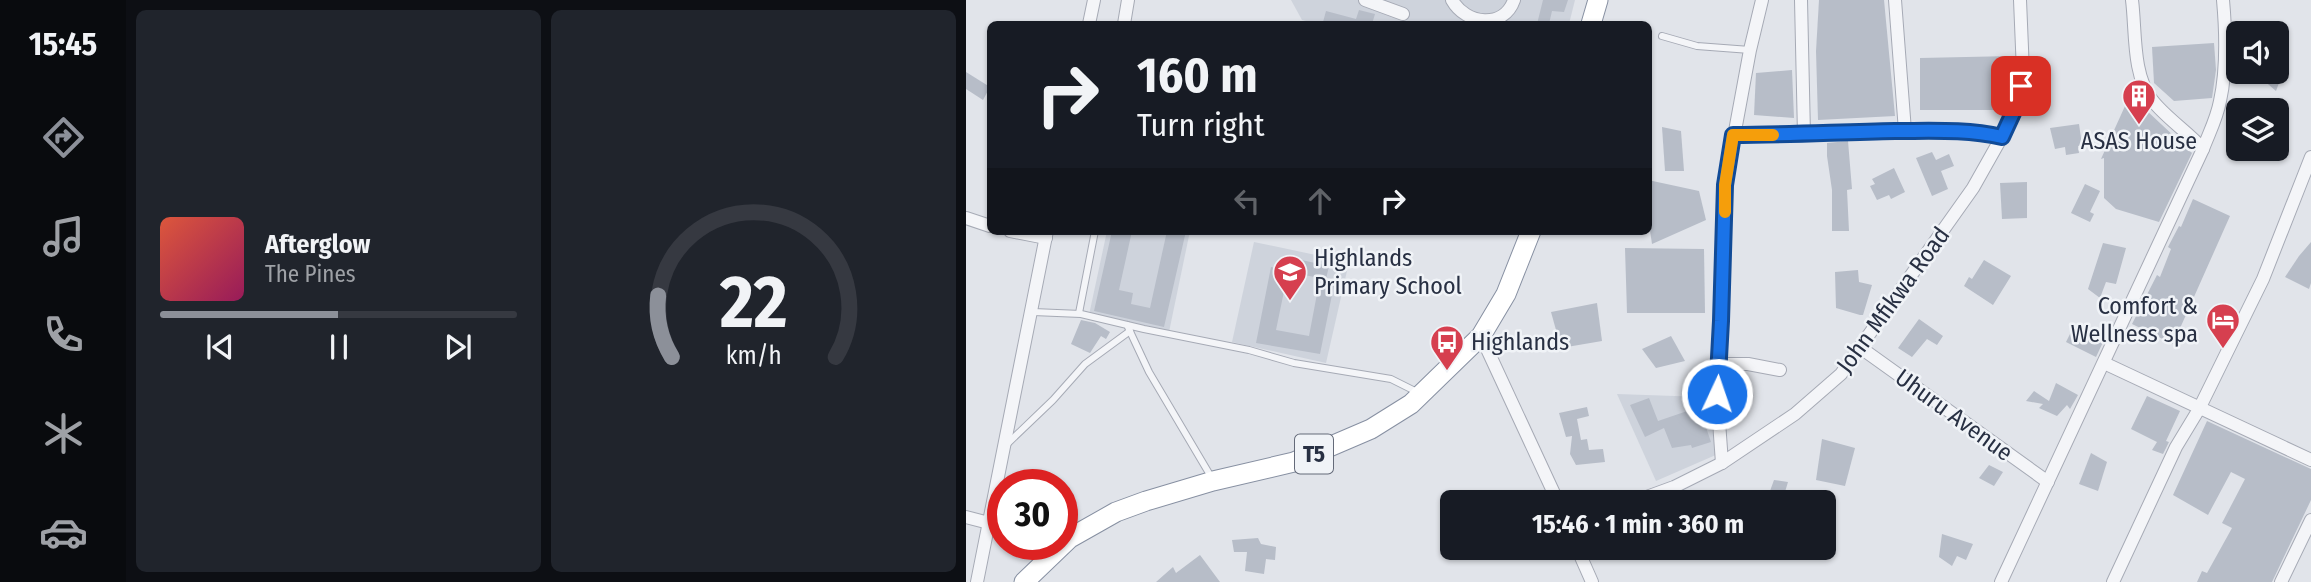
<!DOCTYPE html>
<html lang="en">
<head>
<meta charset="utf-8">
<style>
	:root { --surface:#171b24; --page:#20242c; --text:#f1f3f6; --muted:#9ea1a6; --line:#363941; --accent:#8c9099 }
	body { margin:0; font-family:"Fira Sans Condensed",sans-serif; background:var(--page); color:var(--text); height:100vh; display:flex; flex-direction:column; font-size:26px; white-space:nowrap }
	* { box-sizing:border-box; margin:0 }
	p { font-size:23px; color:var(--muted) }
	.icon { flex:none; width:38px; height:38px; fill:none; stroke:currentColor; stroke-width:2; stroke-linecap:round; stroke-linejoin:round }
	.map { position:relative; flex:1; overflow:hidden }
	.side { display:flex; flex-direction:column; gap:10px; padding:10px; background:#0d0f14; width:840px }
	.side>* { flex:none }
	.guide { position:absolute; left:21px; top:21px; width:665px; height:214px; border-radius:10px; box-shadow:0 2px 5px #0004; background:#171b24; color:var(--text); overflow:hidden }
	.buttons { position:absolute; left:1260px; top:21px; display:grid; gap:14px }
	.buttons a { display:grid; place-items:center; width:63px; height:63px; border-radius:10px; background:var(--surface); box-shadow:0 2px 5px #0004; font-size:35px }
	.speed { position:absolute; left:21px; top:469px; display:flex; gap:14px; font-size:35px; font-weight:700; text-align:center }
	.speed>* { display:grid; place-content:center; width:91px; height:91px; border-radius:50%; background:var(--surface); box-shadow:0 2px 5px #0004; line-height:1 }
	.speed .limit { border:10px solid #d22; background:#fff; color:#111 }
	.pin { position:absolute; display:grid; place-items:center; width:60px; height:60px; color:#fff; margin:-30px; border-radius:14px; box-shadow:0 4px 10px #0006 }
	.me { position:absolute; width:77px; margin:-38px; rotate:3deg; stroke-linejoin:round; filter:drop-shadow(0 0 5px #0008) }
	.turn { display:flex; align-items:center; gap:24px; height:147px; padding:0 35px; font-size:32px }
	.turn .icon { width:91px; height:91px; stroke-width:2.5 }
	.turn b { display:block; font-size:49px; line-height:60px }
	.lanes { display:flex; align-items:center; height:66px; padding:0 35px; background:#0003; justify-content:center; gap:35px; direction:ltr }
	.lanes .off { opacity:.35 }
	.side .widget { flex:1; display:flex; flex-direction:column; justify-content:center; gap:10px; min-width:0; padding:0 24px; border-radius:10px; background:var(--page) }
	.side .dial { align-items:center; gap:0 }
	.dial svg { height:182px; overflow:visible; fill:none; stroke:var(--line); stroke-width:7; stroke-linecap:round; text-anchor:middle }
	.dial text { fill:var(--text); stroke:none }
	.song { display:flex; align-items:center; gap:21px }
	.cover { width:84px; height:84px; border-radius:10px; background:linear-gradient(135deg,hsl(10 70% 55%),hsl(330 70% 35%)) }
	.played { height:7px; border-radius:4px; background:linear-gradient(90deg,var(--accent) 50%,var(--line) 50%) }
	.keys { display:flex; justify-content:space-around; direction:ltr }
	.side .tiles { flex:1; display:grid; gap:10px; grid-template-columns:repeat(2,1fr) }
	.trip { position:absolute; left:474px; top:490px; width:396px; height:70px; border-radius:10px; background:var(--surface); box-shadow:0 2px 5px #0004; font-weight:700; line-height:70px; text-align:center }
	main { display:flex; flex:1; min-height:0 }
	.tabs { display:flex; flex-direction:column; width:126px; justify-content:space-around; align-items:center; background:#090b0e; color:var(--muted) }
	.tabs .icon { width:49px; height:49px }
	.tabs .selected { color:var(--accent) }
	.tabs b { font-size:32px; color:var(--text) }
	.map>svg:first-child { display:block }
</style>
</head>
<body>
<main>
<nav class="tabs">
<b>15:45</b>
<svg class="icon selected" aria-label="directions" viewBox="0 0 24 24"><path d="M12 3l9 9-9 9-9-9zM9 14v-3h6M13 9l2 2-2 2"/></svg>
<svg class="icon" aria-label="music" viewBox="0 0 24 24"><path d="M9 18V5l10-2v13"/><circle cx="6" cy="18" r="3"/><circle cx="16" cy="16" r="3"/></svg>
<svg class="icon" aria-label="phone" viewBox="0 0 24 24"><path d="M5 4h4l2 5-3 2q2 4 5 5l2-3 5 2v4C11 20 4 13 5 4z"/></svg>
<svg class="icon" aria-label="climate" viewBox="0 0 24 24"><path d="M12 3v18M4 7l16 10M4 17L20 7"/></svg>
<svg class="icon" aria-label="car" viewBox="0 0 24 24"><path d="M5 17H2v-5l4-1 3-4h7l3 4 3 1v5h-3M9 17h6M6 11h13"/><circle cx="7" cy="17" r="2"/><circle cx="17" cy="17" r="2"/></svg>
</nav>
<section class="side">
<div class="tiles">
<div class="widget">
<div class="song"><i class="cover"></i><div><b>Afterglow</b><p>The Pines</p></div></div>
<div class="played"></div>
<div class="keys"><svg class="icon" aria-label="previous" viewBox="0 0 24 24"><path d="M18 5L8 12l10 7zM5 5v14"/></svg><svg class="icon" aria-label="pause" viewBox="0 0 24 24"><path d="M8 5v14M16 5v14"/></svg><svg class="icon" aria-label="next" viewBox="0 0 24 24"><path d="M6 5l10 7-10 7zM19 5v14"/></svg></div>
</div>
<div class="widget dial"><svg viewBox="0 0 100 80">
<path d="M14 69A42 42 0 1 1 86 69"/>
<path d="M14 69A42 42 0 0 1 8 42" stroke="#8c9099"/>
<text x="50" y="56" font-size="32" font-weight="700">22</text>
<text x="50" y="72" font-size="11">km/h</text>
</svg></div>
</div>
</section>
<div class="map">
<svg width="1345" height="582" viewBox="0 0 1345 582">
	<rect width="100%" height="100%" fill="#e1e4ea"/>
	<!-- built -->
	<g fill="#ced3dc">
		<polygon points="325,0 609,0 603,24 352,24 336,20"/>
		<polygon points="141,231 224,231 203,332 123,315"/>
		<polygon points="288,242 383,262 360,363 266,342"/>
		<polygon points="651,394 738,397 752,454 690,481"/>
	</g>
	<!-- building -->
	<g fill="#b7bdc8" fill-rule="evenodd">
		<polygon points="577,0 602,0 598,12 586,11 583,24 571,24"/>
		<polygon points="853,0 918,0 929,116 852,120 850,51"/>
		<polygon points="393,10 409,14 406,24 366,24 357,22 360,11 390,19"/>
		<polygon points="1311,34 1322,58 1310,91 1288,72 1311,72"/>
		<polygon points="1248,43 1250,70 1246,98 1208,101 1188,83 1186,47"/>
		<polygon points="1046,56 1046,87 1040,110 954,110 954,58"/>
		<polygon points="826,70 828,118 788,115 790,73"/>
		<polygon points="0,72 24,87 17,100 0,89"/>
		<polygon points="1164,95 1226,153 1193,222 1150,209 1138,198 1138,158 1135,159"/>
		<polygon points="1113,124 1116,145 1112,146 1113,153 1100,155 1099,147 1089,149 1084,128"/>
		<polygon points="696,127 715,131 718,171 699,171"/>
		<polygon points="882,141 886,189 881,190 883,231 866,231 866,190 861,156 861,143"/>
		<polygon points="966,152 970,160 983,154 988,166 975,171 982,189 966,196 950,158"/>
		<polygon points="928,168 939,192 925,199 923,195 911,200 904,186 909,184 906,179"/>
		<polygon points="682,180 733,191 740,220 686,244 682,217"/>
		<polygon points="1061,182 1061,218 1036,219 1034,183"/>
		<polygon points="1119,184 1134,191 1124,212 1128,214 1124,222 1105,213"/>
		<polygon points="1227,199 1264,216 1207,344 1166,324 1191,275 1194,277 1205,249 1202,247 1213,226 1215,227"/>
		<polygon points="146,231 166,231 153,290 167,293 165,304 184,308 201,231 220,231 198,327 128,311"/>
		<polygon points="1345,242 1345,283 1343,289 1319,277 1333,256"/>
		<polygon points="1137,243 1160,248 1150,284 1140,282 1134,298 1122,289"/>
		<polygon points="659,248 738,249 739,313 661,313"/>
		<path d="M317,256L363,266L360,279L369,280L354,354L290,343L305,267L314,269ZM322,272L354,278L343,336L310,330Z"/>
		<polygon points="1018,260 1045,276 1027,305 998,286 1003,277 1006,279"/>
		<polygon points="892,270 893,282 906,285 897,315 894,315 870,308 869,272"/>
		<polygon points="631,303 636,341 595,348 585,312"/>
		<polygon points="953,319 977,336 971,345 961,339 946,357 932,348"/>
		<polygon points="115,320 129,323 144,332 140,339 135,336 124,353 105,344"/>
		<polygon points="1108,326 1138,340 1130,357 1100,342"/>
		<polygon points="705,336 719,361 690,368 676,349"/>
		<polygon points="1090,383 1112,395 1104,409 1101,405 1091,416 1073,408 1077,404 1060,401 1068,391 1083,401"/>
		<polygon points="1181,396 1214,411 1200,441 1203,442 1197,454 1186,450 1191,442 1165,429"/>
		<polygon points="683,398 692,421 733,407 745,442 726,448 725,445 706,448 698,428 679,437 664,405"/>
		<polygon points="621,407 623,416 611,419 615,440 621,439 623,450 637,449 639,462 610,465 604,454 606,436 600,437 593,413"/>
		<polygon points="1241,421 1345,469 1345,500 1306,582 1231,582 1236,571 1241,573 1266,528 1256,523 1279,479 1265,472 1242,515 1207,495"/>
		<polygon points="856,439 889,448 879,486 850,480"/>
		<polygon points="1125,453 1141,462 1132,491 1113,484"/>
		<polygon points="1023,465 1037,472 1028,486 1013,478"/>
		<polygon points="808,480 822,482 816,502 800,502"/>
		<polygon points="976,534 1007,544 1000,560 991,556 986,566 973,557"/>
		<polygon points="292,538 295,544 310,547 309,560 300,559 298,574 279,571 281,552 268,552 266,540"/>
		<polygon points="234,555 254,582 190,582 207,567 210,573"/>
	</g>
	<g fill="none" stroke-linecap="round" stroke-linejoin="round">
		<!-- service casing -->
		<g stroke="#a6aab5" stroke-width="8">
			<g id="service">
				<polyline points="696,36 731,46 784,50"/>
				<polyline points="67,312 115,314 178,329 283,350 328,363 425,379 451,392"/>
				<polyline points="113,313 129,231"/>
				<polyline points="161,325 183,372 247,480"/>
				<polyline points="40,445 87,400 119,364 164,331"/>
			</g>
		</g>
		<!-- minor casing -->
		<g stroke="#a6aab5" stroke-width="14">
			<g id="minor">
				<polyline points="399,0 437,14"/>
				<path d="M486,0C500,25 538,29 548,0"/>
				<polyline points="835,0 838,135"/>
				<polyline points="929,0 939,131"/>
				<path d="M1166,0C1170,31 1166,74 1186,100C1200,118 1222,132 1237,149"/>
				<polyline points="123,24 128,0"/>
				<polyline points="158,24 162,0"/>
				<path d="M767,135C791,135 814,136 837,135C903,133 971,122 1036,137"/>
				<polyline points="0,218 24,226"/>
				<polyline points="44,231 80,238"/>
				<polyline points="515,336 592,502"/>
				<polyline points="895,348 1082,482"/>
				<polyline points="1138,363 1345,460"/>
				<polyline points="752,364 782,364 814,370"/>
				<polyline points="756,463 751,394 755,322 759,185 784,50 796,0"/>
				<polyline points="667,502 708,487 756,463 829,414 875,374 1007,188 1047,117 1053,100 1057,72 1054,0"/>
				<polyline points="0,517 23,523"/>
				<polyline points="611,548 626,582"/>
				<polyline points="11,582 81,231"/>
				<path d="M1035,582L1237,149C1243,133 1251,118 1254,101C1261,69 1260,33 1257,0"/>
				<polyline points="1147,582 1210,447 1233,409 1297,279 1345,157"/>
				<polyline points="1315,582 1345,520"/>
			</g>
		</g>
		<!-- trunk casing -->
		<g stroke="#8790a2" stroke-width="21">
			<g id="trunk">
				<polyline points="625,24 632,0"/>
				<polyline points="58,582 104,538 150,512 180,501 247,481 328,462 405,429 445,404 515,336 540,294 565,231"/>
			</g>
		</g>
		<!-- service -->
		<use href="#service" stroke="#f4f5f8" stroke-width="6"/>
		<!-- minor -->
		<use href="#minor" stroke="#f4f5f8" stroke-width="12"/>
		<!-- trunk -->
		<use href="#trunk" stroke="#fff" stroke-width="19"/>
	</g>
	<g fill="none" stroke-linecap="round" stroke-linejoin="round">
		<!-- route casing -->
		<g stroke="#114b97" stroke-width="18">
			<path id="route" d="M751,394L755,321L759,185L767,135C821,135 875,132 929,131C966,131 1000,129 1036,137L1053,100L1055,86"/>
		</g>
		<!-- route -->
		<use href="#route" stroke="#1a73e8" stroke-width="12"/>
		<!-- slow -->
		<polyline stroke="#f59e0b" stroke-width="12" points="759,212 759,185 767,135 807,135"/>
	</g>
	<!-- icons -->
	<defs>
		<g id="building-pin" transform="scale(1.75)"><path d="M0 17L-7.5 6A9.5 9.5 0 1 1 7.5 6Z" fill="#d63f4f" stroke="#f0f3f7"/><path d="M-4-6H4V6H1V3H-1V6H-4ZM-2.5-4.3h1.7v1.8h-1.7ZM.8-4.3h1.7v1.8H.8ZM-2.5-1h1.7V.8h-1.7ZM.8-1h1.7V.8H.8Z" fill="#fff"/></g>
		<g id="school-pin" transform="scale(1.75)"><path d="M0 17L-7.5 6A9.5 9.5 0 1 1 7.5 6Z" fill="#d63f4f" stroke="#f0f3f7"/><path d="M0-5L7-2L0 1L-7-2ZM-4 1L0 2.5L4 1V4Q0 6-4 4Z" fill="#fff"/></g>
		<g id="hotel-pin" transform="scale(1.75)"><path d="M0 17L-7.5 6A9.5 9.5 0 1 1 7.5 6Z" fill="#d63f4f" stroke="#f0f3f7"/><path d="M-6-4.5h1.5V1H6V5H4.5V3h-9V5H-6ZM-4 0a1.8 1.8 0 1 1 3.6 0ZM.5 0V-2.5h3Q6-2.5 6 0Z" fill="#fff"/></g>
		<g id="bus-pin" transform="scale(1.75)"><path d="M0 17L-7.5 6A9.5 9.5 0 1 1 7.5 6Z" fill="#d63f4f" stroke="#f0f3f7"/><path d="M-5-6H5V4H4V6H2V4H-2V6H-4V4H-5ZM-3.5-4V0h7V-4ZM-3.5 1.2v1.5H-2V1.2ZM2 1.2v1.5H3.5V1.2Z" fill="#fff"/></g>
	</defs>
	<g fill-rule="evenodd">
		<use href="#building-pin" x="1173" y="96"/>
		<use href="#school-pin" x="324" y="272"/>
		<use href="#hotel-pin" x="1257" y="320"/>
		<use href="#bus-pin" x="481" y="342"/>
	</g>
	<g text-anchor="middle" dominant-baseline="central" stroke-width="5" stroke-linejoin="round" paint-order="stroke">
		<!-- shield labels -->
		<rect fill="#f0f3f7" stroke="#646a79" stroke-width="2" x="329" y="434.5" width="38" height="39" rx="5"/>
		<g font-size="23" font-weight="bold" fill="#283043">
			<text x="348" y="454">T5</text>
		</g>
		<!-- poi labels -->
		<g font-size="24" fill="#283043" stroke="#f0f3f7" text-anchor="start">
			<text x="1173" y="141" text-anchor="middle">ASAS House</text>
			<text x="348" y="258">Highlands<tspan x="348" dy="28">Primary School</tspan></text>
			<text x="1232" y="306" text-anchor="end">Comfort &amp;<tspan x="1232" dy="28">Wellness spa</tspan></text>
			<text x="505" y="342">Highlands</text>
		</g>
		<!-- street labels -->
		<g font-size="24" fill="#283043" stroke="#f0f3f7">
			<text transform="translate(927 300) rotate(-54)">John Mfikwa Road</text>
			<text transform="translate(988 415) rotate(36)">Uhuru Avenue</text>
		</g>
	</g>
</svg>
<div class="buttons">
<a><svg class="icon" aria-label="sound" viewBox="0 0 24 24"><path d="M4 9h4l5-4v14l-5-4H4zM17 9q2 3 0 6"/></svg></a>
<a><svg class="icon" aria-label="layers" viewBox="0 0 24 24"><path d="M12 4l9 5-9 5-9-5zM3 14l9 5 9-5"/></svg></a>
</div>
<div class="speed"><div class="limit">30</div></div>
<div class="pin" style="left:1055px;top:86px;background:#d93025"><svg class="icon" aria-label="arrive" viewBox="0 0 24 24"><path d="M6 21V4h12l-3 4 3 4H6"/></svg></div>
<svg class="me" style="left:751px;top:394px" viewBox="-20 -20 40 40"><circle r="17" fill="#1a73e8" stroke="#fff" stroke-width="3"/><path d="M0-11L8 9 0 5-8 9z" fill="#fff"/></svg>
<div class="trip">15:46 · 1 min · 360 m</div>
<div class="guide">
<div class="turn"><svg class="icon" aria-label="right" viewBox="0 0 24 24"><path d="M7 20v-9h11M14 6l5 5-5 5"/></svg><div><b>160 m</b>Turn right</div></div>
<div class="lanes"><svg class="icon off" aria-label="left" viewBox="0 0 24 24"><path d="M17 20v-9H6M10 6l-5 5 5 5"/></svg><svg class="icon off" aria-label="ahead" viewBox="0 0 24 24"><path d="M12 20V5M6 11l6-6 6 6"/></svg><svg class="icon" aria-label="right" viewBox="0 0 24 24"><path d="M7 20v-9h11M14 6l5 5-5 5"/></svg></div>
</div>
</div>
</main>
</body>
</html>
